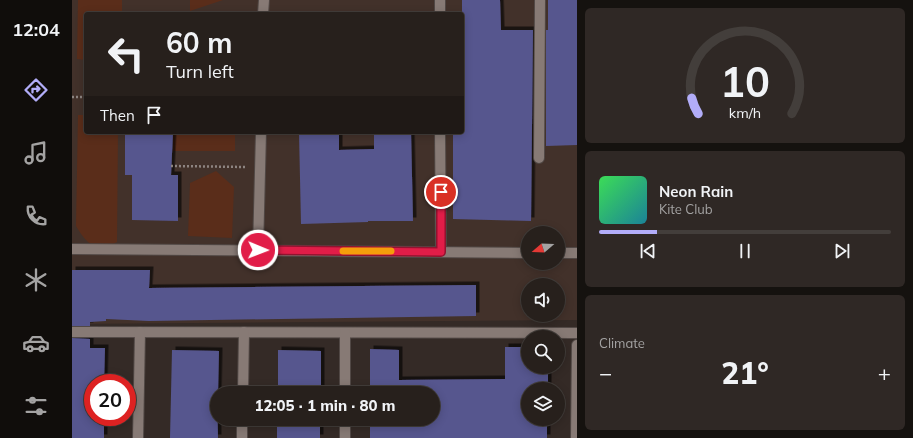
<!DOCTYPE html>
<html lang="en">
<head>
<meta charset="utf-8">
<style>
	:root { --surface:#27201c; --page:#2f2825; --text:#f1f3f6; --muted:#a4a3a3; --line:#433e3b; --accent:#b2adf9 }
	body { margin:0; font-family:Mulish,sans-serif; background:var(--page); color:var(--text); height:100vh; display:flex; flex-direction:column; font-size:15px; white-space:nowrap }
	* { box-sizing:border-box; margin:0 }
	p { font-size:13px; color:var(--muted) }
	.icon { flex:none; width:22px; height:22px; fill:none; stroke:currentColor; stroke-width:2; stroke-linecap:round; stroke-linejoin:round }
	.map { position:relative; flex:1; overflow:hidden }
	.panel { display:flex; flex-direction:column; gap:8px; padding:8px; background:#15120f; width:336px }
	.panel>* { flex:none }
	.hud { position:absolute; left:12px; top:12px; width:380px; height:122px; border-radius:4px; box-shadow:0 2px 10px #0003,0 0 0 1px var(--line); background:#27201c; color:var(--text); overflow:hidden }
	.needle { width:26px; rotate:251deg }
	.tools { position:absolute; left:449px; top:226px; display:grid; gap:8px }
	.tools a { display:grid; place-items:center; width:44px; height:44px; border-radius:50%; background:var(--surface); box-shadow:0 2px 10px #0003,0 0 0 1px var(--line); font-size:20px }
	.speed { position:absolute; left:12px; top:374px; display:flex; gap:8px; font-size:20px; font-weight:700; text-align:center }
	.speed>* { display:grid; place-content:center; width:52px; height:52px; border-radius:50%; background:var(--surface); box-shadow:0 2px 10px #0003,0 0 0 1px var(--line); line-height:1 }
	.speed .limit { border:6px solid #d22; background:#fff; color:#111 }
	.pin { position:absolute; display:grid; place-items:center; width:34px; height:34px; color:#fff; margin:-17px; border:2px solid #fff; border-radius:50%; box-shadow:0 1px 4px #0007 }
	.me { position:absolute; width:44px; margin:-22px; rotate:91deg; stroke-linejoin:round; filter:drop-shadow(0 0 3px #0008) }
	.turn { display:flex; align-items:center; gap:14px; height:84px; padding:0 16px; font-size:18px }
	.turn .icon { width:52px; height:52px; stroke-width:2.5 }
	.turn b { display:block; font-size:28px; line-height:34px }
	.then { display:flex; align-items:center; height:38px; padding:0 16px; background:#0003; gap:8px; font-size:15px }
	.big { font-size:30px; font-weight:800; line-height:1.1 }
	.panel .tile { flex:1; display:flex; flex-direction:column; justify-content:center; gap:6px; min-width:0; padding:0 14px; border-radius:6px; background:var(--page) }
	.panel .dial { align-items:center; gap:0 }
	.dial svg { height:104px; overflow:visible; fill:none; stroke:var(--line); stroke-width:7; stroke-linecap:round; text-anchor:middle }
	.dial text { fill:var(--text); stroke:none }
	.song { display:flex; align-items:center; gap:12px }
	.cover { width:48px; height:48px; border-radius:6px; background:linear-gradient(135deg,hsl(130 70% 55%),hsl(190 70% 35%)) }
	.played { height:4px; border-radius:2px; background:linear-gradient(90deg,var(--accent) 20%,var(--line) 20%) }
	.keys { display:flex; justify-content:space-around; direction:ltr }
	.heat { display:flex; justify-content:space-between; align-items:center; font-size:22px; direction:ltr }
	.trip { position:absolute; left:138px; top:386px; width:230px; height:40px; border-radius:20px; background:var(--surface); box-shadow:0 2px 10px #0003,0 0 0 1px var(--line); font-weight:800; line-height:40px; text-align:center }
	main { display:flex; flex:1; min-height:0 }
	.tab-bar { display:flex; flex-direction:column; width:72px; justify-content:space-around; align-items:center; background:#100d0b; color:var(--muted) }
	.tab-bar .icon { width:28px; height:28px }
	.tab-bar .active { color:var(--accent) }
	.tab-bar b { font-size:18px; color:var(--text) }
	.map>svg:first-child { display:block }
</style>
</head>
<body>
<main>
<nav class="tab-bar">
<b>12:04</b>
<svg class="icon active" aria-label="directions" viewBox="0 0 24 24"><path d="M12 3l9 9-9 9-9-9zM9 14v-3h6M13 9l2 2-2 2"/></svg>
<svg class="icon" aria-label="music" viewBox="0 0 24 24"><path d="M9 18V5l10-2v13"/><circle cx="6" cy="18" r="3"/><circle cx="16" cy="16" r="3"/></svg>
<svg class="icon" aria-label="phone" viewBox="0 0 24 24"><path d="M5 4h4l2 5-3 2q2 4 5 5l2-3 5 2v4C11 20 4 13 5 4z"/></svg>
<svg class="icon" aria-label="climate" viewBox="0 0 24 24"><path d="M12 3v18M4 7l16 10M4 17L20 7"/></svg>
<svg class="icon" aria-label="car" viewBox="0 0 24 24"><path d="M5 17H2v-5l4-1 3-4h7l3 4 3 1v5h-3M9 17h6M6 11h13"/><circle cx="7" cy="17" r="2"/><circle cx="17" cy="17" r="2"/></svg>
<svg class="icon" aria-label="filters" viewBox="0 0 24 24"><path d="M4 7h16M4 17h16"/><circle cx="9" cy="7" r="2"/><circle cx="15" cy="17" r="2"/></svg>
</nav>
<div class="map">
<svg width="505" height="438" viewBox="0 0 505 438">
	<defs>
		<filter id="shadow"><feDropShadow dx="3.5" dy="-3.5" stdDeviation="0" flood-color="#0009"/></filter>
	</defs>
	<rect width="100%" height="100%" fill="#342a26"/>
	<!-- built -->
	<path fill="#42312a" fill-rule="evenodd" d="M0,0H505V320L0,324ZM14,14H390V132H14ZM456,233H486V263H456ZM456,285H486V315H456Z"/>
	<!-- green -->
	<g fill="#5a2d1a">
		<polygon points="6,0 50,0 50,14 14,14 14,60 5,59"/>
		<polygon points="118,0 151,0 118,11"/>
		<path d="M6,115H14V132H46L45,242C41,244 37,246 33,247C19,250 10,236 4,226Z"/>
		<rect x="101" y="132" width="62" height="19"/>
		<polygon points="144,171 162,187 160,238 116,236 118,183"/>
	</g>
	<!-- building -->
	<g fill="#56568e" filter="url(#shadow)">
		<polygon points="390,0 428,0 429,30 461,30 459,221 381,219 381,132 390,132"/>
		<polygon points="476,0 505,0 505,145 474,146 474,30 476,30"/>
		<polygon points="53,132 101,132 99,175 106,175 106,221 60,220 60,175 53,175"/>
		<polygon points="227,132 267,132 267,150 302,149 302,132 339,132 341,221 296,221 296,222 229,224"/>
		<polygon points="0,270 78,270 77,288 404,285 404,316 77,321 34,319 34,321 18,322 18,326 0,326"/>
		<polygon points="0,338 18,339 18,348 33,348 32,383 21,383 21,417 32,417 32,438 0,438"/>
		<polygon points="433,347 456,347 456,367 476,367 476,389 456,389 456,419 475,419 475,438 298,438 298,419 361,419 361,393 298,393 298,349 327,350 327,380 433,379"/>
		<polygon points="100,350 147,351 146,393 145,393 146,438 98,438"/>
		<polygon points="206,350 249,351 249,393 206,393"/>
		<rect x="205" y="419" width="43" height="19"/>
	</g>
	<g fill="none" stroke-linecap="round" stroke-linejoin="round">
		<!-- minor casing -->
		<g stroke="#514845" stroke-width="12">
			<g id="minor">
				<polyline points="368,0 368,14"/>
				<polyline points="191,14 192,0"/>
				<polyline points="368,132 369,252"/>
				<polyline points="467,158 468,0"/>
				<polyline points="0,249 456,253"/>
				<polyline points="186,250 189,132"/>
				<polyline points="486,253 505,253"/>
				<polyline points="0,332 505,333"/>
				<polyline points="171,393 172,332"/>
				<polyline points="273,393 273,333"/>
				<polyline points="66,438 68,332"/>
				<polyline points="170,438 170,419"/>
				<polyline points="273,438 273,419"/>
				<polyline points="504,438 505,345"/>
			</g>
		</g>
		<!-- path -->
		<g stroke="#8d8481" stroke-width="2.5" stroke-dasharray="2 2" stroke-linecap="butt">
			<polyline points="0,97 14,97"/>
			<polyline points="99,166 174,167"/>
		</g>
		<!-- minor -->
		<use href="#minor" stroke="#877a75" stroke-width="10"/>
	</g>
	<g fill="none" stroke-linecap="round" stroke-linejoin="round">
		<!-- route casing -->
		<g stroke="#92132f" stroke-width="10">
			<polyline id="route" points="186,250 369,252 369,192"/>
		</g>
		<!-- route -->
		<use href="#route" stroke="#e11d48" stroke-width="7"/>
		<!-- slow -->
		<polyline stroke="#f59e0b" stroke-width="7" points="271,251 319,251"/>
	</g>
</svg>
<div class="tools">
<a><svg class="needle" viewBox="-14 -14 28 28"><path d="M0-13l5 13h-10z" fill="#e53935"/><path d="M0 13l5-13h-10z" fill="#a4a3a3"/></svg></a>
<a><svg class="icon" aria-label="sound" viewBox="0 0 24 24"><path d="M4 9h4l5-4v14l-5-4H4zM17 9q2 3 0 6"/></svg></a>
<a><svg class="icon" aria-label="search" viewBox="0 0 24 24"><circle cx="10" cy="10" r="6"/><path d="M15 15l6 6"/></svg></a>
<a><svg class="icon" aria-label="layers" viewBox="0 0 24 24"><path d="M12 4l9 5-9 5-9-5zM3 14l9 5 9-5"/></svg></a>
</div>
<div class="speed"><div class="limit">20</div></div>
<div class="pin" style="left:369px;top:192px;background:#d93025"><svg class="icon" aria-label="arrive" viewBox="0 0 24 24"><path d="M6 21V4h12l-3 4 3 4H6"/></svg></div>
<svg class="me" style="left:186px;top:250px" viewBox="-20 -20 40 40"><circle r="17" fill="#e11d48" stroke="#fff" stroke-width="3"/><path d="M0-11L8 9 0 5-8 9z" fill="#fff"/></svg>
<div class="trip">12:05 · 1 min · 80 m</div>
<div class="hud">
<div class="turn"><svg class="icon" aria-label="left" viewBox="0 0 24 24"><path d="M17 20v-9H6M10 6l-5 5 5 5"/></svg><div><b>60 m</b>Turn left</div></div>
<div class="then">Then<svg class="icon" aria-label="arrive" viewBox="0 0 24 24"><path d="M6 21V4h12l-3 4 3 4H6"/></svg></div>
</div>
</div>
<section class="panel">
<div class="tile dial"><svg viewBox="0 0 100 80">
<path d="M14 69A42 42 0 1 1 86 69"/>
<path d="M14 69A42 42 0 0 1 9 57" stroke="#b2adf9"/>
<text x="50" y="56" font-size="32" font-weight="700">10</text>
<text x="50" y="72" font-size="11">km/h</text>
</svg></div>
<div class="tile">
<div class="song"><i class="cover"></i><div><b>Neon Rain</b><p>Kite Club</p></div></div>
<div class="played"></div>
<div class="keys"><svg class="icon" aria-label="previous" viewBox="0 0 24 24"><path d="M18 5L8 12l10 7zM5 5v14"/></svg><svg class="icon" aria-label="pause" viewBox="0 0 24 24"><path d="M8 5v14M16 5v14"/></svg><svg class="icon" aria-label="next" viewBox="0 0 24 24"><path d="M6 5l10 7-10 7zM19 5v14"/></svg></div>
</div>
<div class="tile"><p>Climate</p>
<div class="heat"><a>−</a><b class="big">21°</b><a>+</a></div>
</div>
</section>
</main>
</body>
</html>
